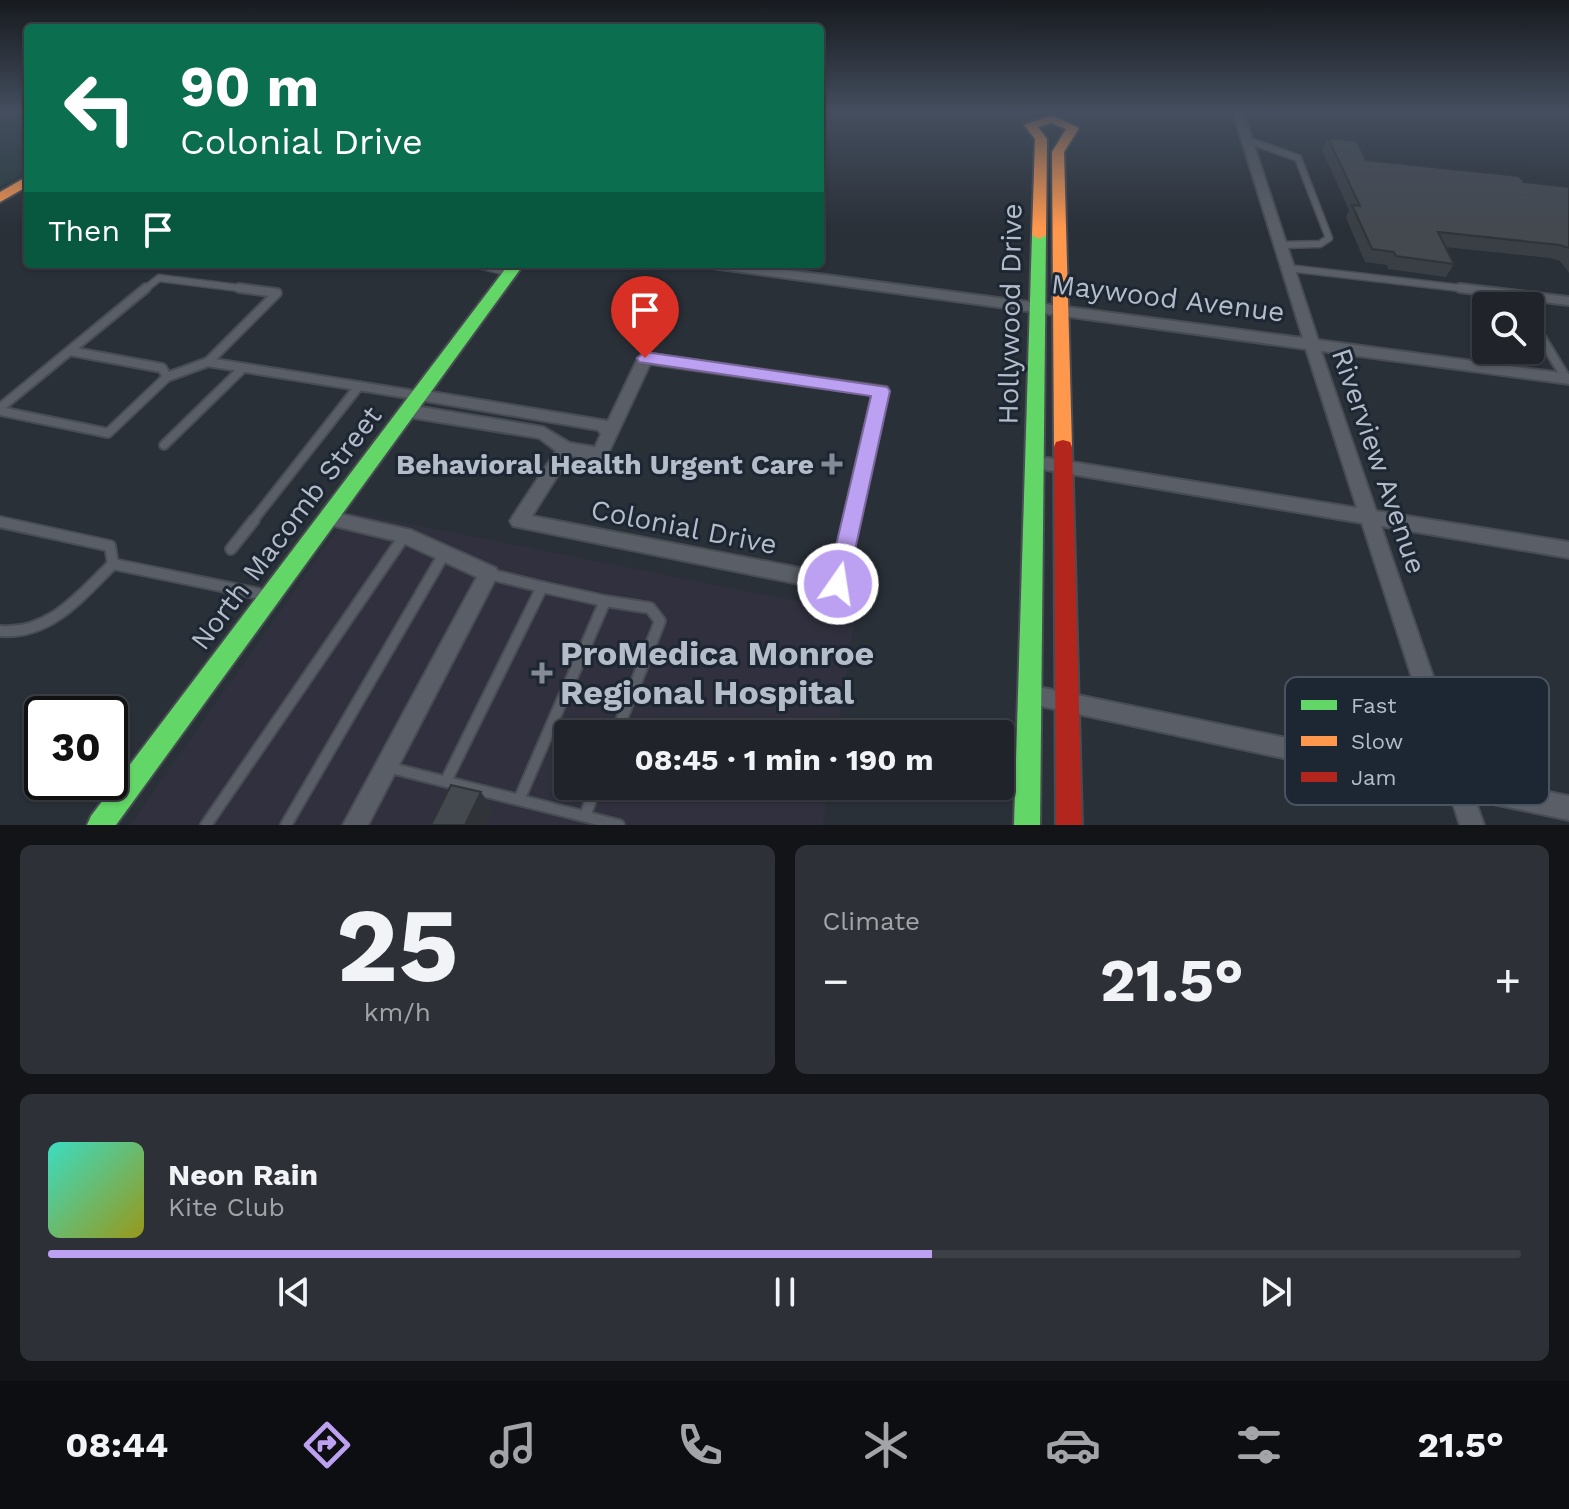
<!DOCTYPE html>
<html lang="en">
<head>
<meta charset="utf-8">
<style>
	:root { --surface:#20242a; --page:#2d3036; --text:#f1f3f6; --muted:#a2a4a8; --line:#3d4147; --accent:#bca0f2 }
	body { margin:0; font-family:"Work Sans",sans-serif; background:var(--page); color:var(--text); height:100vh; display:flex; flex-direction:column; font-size:30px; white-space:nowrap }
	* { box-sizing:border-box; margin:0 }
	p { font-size:26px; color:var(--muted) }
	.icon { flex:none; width:44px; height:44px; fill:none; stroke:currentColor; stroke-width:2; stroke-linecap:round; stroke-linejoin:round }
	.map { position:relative; height:825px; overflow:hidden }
	.side { display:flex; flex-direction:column; gap:20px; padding:20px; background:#121417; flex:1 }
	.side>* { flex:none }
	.hud { position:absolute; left:24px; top:24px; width:800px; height:244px; border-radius:8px; box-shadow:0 2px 6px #0004,0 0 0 2px var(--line); background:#0b6e4f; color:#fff; overflow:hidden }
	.fabs { position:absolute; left:1472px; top:292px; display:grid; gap:16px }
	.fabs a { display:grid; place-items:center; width:72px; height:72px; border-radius:8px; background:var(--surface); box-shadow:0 2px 6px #0004,0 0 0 2px var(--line); font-size:40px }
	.speed { position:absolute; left:24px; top:696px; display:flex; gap:16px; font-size:40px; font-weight:700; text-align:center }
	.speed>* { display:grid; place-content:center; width:104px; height:104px; border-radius:50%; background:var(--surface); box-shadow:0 2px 6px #0004,0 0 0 2px var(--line); line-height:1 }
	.speed .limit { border:4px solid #111; border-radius:12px; background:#fff; color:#111 }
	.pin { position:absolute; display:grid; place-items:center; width:68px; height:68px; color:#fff; margin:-82px -34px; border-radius:50% 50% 50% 0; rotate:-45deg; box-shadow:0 0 8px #0007 }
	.pin .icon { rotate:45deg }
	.me { position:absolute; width:88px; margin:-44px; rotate:13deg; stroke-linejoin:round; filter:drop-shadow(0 0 6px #0008) }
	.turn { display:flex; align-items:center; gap:28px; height:168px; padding:0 24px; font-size:36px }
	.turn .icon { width:104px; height:104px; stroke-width:2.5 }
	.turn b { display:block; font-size:56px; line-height:68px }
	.then { display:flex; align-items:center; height:76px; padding:0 24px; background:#0003; gap:16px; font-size:30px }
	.big { font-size:60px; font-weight:700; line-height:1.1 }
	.side .card { flex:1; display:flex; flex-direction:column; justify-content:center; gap:12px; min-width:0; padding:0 28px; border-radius:12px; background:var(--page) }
	.side .dial { align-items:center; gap:0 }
	.dial b { font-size:104px; line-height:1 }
	.song { display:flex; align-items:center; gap:24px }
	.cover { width:96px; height:96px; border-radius:12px; background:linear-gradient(135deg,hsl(170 70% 55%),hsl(60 70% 35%)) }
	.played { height:8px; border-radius:4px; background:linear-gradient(90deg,var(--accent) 60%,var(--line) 60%) }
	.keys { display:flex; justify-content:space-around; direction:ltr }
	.heat { display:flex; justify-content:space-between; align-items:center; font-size:44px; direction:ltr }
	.side .tiles { flex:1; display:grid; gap:20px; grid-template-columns:1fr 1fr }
	.card:last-child { grid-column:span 2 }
	.trip { position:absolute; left:554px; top:720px; width:460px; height:80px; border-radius:8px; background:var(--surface); box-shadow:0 2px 6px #0004,0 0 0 2px var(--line); font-weight:700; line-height:80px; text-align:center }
	.tab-bar { display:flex; height:128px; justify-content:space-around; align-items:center; background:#0d0e11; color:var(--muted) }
	.tab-bar .icon { width:56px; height:56px }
	.tab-bar .active { color:var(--accent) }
	.tab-bar b { font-size:36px; color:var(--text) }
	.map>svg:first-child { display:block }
</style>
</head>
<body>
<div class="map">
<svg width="1569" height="825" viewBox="0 0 1569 825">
	<rect width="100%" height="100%" fill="#2a3038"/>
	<!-- medical -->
	<polygon fill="#31303e" points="350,512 856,613 837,734 568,734 568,786 829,786 823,825 130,825"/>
	<!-- green -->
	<polygon fill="#273a3e" points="0,112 28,112 28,170 0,187"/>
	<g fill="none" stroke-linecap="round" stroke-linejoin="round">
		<!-- lane-far2 casing -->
		<g stroke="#484c53" stroke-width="9">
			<g id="lane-far2">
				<polyline points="1247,140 1298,158 1329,238 1320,244 1281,245"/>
				<polyline points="474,264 510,273"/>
				<polyline points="1288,268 1477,290"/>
				<polyline points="144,290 159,278 255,290"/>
			</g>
		</g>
		<!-- lane-far1 casing -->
		<g stroke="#484c53" stroke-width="12">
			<g id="lane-far1">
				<polyline points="1460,288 1569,301"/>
				<polyline points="1530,319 1566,378"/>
				<polyline points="70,351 162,368 167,377"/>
				<polyline points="208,362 415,395"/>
				<polyline points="0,408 146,288"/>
				<polyline points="0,411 108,433 167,377 208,362 277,293 239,288"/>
				<polyline points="164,445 243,368"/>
				<polyline points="252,522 359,386"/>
			</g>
		</g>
		<!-- lane casing -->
		<g stroke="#484c53" stroke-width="14">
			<g id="lane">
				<polyline points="0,522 110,546 113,564 265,595"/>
				<polyline points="231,549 254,520"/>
				<polyline points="489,574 542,587"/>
				<polyline points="605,601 650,608 660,621 616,734"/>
				<path d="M0,631C50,635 80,596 113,564"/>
				<polyline points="387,767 619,825"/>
				<polyline points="446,781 542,587 605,601 519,800"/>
				<polyline points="585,816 596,786"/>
				<polyline points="206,825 405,535"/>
				<polyline points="286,825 444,554"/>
			</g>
		</g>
		<!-- street casing -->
		<g stroke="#484c53" stroke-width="4">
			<g id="street">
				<polygon points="1233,112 1243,112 1318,340 1569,374 1569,384 1321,351 1376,511 1569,542 1569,558 1381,526 1467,775 1569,796 1569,820 1475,800 1484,825 1460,825 1450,794 1022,702 1018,695 1022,688 1029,685 1442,770 1362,523 1035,468 1029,466 1027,462 1029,458 1035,456 1357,508 1306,349 712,268 705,264 742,264 1303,338"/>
				<path d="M645,353L887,387L889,391L845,590L838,592L513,526L510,521L513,516L556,451L539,438L408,417L400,411L408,405L543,427L570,443L595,447L601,434L598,430L420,400L412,395L420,390L608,421L638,358ZM650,364L872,395L831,574L532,516L570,456L600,460L606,458Z"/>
				<polygon points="328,511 411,530 496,568 498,574 368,825 343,825 477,577 401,542 322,523 319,518 322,513"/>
			</g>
		</g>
		<!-- fast casing -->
		<g stroke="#484c53" stroke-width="4">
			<g id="fast">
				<polygon points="1039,231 1046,235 1040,825 1014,825 1032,235"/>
				<polygon points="509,264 524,264 116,825 87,825 91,816"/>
			</g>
		</g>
		<!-- slow casing -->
		<g stroke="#484c53" stroke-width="4">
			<g id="slow">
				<polygon points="1052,115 1079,128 1064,152 1072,447 1070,452 1056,452 1054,447 1052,152 1066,129 1051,123 1038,127 1047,139 1046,235 1039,239 1032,235 1035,139 1024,125"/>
				<polygon points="28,176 28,186 0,202 0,192"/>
			</g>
		</g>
		<!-- jam casing -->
		<g stroke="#484c53" stroke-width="4">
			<polygon id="jam" points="1063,440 1070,442 1072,447 1082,825 1056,825 1054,447 1056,442"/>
		</g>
		<!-- lane-far2 -->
		<use href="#lane-far2" stroke="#5a5e66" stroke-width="6"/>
		<!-- lane-far1 -->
		<use href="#lane-far1" stroke="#5a5e66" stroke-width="8"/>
		<!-- lane -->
		<use href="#lane" stroke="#5a5e66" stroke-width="10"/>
		<!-- street -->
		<use href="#street" fill="#5a5e66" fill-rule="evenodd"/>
		<!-- fast -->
		<use href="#fast" fill="#63d668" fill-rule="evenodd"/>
		<!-- slow -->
		<use href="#slow" fill="#ff974d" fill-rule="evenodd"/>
		<!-- jam -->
		<use href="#jam" fill="#b3261e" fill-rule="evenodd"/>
	</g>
	<!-- wall -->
	<polygon fill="#3a3f45" points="1328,138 1366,160 1524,182 1569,187 1569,273 1560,261 1550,258 1445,247 1454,264 1446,277 1388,269 1387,265 1365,262 1346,218 1349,210 1322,150"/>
	<!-- shaded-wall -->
	<polygon fill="#303338" points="481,792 494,812 487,825 465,825"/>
	<!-- building -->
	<g fill="#444950" stroke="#303338" stroke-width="2">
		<polygon points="1328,138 1357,141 1366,160 1519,176 1524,182 1569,187 1569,248 1560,245 1438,232 1454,264 1396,256 1394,252 1372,249 1352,205 1360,206"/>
		<polygon points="451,785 481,792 465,825 431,825"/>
	</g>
	<!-- sky -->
	<linearGradient id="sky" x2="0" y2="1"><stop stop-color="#171a1f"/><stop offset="0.49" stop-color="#444e5e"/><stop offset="1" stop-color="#444e5e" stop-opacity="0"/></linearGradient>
	<rect width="1569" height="228" fill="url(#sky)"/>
	<!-- route -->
	<polygon fill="#bca0f2" stroke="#7a689d" stroke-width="2" points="645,352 887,387 890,391 846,591 838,593 830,591 827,584 871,396 639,362 637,358"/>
	<!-- markers -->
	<g fill="#848b96" stroke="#1d2633" stroke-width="3">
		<path d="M828 452h8v8h8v8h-8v8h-8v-8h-8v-8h8z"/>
		<path d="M538 661h8v8h8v8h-8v8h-8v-8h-8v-8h8z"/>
	</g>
	<g text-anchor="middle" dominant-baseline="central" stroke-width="6" stroke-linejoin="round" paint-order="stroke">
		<!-- street labels -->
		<g font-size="28" fill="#b4bcc9" stroke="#1d2633">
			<text transform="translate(1168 298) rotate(7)">Maywood Avenue</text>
			<text transform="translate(1010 314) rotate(-89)">Hollywood Drive</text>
			<text transform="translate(1379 461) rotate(71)">Riverview Avenue</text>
			<text transform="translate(684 527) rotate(11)">Colonial Drive</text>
			<text transform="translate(286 528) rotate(-53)">North Macomb Street</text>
		</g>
		<!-- poi labels -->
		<g font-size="28" font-weight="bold" fill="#b4bcc9" stroke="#1d2633" text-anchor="end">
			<text x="814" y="464">Behavioral Health Urgent Care</text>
		</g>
		<!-- near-poi labels -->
		<g font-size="34" font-weight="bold" fill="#b4bcc9" stroke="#1d2633" text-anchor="start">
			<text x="560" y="653">ProMedica Monroe<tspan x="560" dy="39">Regional Hospital</tspan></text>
		</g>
	</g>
	<!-- legend -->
	<rect x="1285" y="677" width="264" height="128" rx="12" fill="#1d2633" stroke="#4a5360" stroke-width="2"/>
	<rect x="1301" y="700" width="36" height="10" fill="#63d668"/>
	<rect x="1301" y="736" width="36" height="10" fill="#ff974d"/>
	<rect x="1301" y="772" width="36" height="10" fill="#b3261e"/>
	<g font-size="22" fill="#b4bcc9">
		<text x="1351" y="713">Fast</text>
		<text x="1351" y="749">Slow</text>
		<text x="1351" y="785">Jam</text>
	</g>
</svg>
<div class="fabs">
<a><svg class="icon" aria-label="search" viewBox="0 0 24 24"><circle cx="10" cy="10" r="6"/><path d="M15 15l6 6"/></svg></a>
</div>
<div class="speed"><div class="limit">30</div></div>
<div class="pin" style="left:645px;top:358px;background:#d93025"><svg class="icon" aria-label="arrive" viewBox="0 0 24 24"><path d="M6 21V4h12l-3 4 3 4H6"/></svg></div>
<svg class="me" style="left:838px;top:584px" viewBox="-20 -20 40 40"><circle r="17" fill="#bca0f2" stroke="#fff" stroke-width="3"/><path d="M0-11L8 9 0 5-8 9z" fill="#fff"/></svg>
<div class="trip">08:45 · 1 min · 190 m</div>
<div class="hud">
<div class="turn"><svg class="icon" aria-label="left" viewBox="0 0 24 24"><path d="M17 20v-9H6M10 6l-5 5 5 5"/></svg><div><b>90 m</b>Colonial Drive</div></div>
<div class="then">Then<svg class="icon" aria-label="arrive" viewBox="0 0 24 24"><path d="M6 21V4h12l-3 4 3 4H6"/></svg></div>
</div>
</div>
<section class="side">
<div class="tiles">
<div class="card dial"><b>25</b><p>km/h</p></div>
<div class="card"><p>Climate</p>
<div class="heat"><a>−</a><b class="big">21.5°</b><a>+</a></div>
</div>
<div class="card">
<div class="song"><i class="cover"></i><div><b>Neon Rain</b><p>Kite Club</p></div></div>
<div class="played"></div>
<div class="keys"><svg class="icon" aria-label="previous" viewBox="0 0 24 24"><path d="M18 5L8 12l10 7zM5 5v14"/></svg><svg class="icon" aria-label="pause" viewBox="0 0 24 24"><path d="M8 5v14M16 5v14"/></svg><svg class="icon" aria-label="next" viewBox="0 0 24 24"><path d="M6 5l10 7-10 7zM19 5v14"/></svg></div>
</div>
</div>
</section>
<nav class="tab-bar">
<b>08:44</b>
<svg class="icon active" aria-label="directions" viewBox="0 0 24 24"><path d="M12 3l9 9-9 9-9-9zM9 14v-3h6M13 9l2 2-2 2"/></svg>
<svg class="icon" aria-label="music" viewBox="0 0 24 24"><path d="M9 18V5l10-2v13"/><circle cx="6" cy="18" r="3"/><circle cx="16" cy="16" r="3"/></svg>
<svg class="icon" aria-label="phone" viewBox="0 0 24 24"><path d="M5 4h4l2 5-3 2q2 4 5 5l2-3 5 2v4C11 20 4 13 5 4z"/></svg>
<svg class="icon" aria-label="climate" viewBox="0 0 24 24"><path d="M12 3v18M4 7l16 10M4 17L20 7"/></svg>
<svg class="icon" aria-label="car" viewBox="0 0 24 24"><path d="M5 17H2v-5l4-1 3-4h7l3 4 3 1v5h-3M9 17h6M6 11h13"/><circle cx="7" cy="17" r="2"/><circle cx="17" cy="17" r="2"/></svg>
<svg class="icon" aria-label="filters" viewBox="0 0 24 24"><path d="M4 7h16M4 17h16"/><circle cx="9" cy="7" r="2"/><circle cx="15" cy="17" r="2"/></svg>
<b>21.5°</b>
</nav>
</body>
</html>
